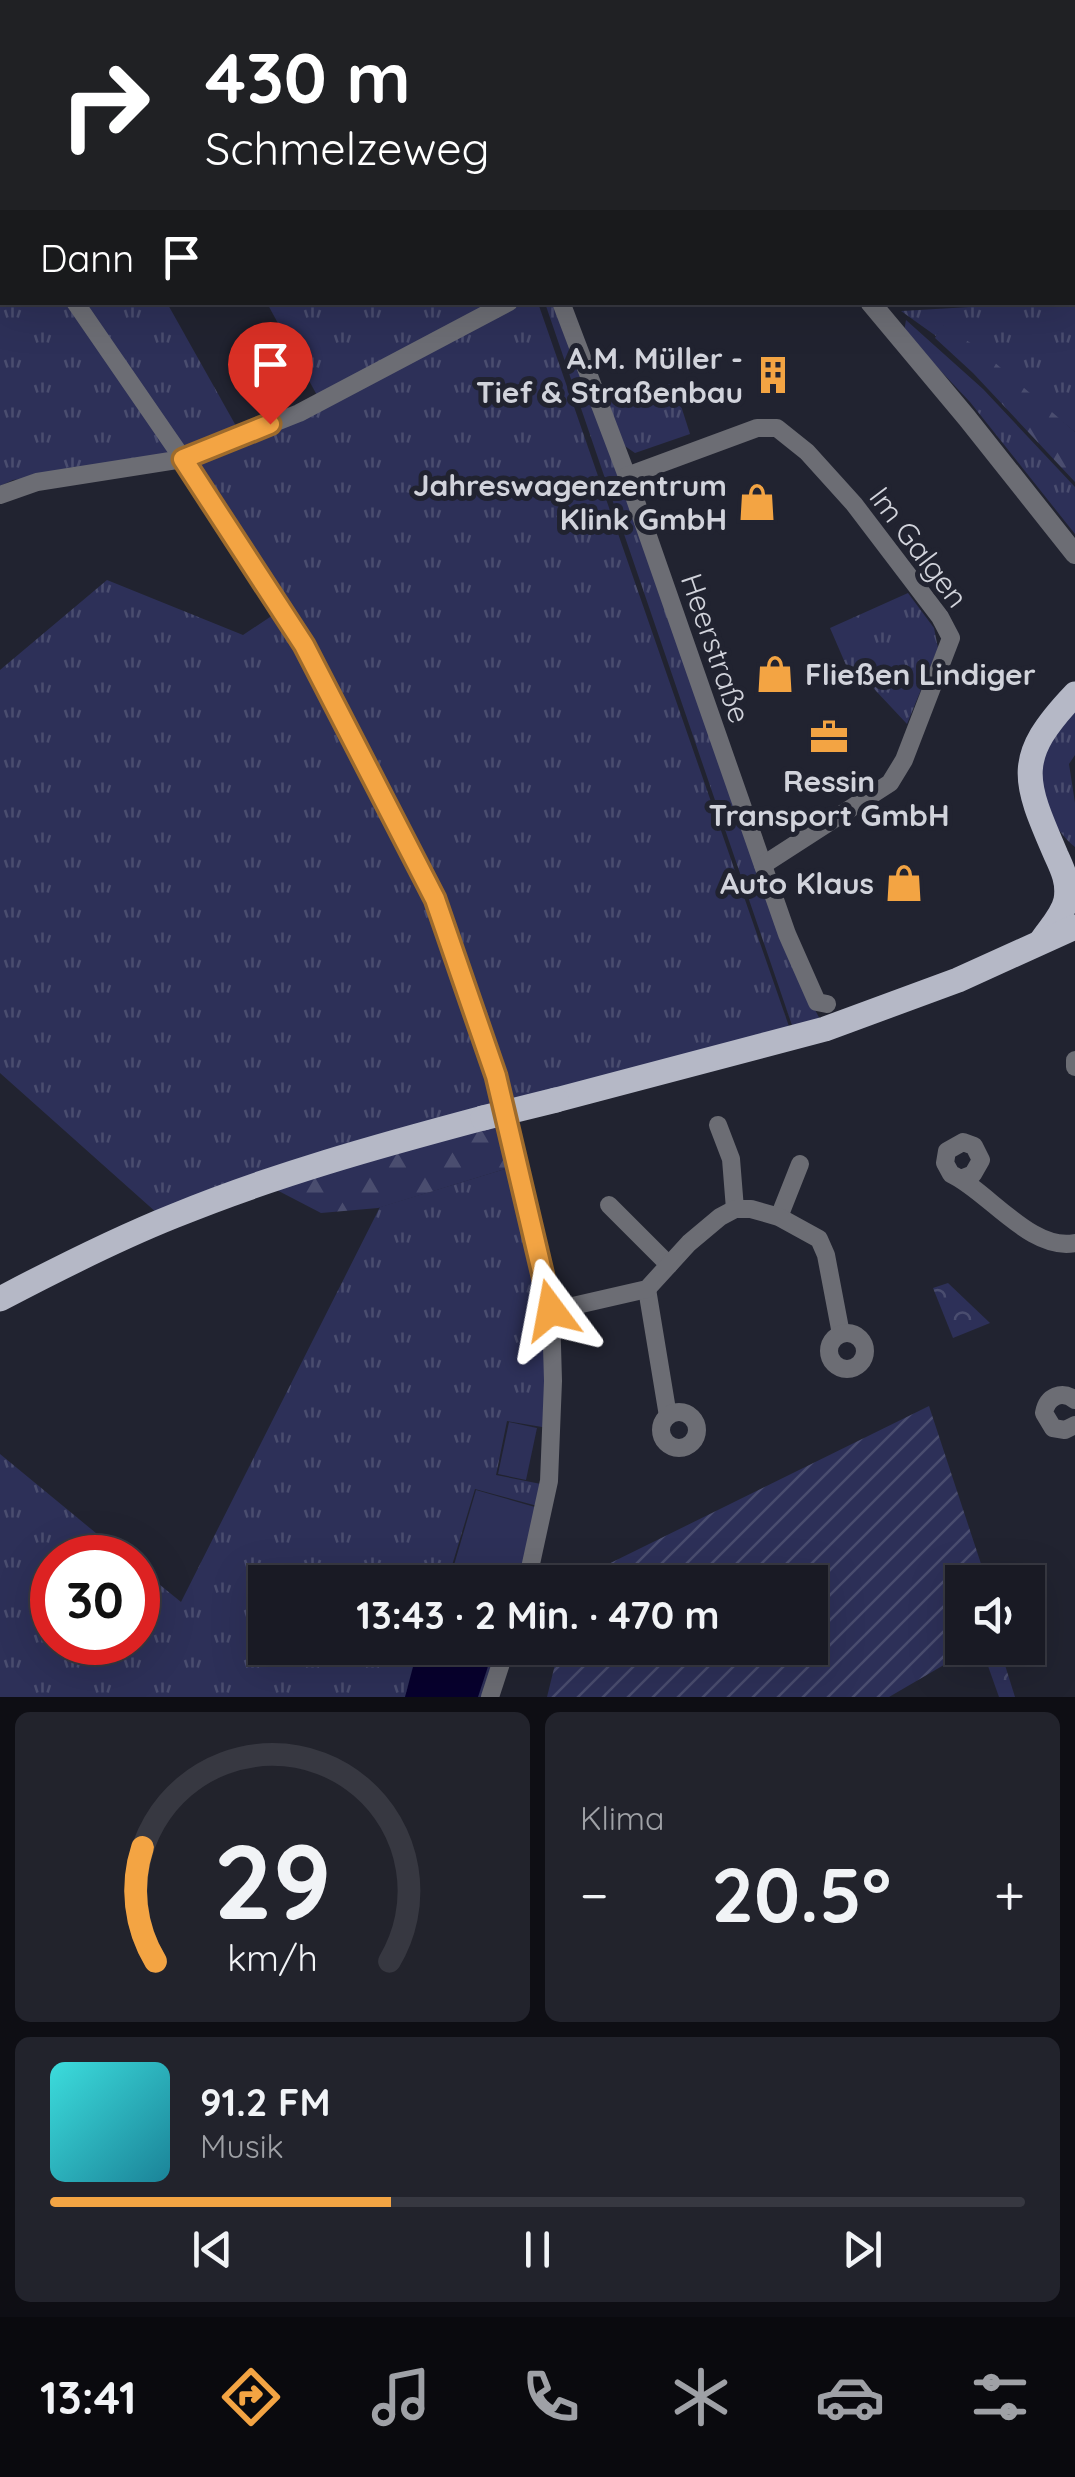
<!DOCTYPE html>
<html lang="de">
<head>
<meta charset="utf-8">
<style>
	:root { --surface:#191a24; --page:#22232c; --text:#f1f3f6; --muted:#9fa1a6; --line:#373841; --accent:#f3a443 }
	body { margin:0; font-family:Quicksand,sans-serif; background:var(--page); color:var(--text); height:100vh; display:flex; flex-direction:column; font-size:38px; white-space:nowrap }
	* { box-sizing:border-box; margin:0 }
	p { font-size:32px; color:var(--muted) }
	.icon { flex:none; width:55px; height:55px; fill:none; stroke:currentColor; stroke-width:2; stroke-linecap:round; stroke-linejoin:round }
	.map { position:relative; height:1697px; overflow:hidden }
	.side { display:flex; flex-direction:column; gap:15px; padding:15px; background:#0e0e14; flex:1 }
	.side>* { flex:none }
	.banner { position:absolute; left:0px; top:0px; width:1075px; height:305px; box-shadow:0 10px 40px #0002,0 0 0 2px var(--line); background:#202124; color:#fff; overflow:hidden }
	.tools { position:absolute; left:945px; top:1565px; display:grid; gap:20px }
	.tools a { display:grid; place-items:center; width:100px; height:100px; border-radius:0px; background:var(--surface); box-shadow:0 10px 40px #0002,0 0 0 2px var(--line); font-size:50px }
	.speed { position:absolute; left:30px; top:1535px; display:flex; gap:20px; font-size:50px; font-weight:700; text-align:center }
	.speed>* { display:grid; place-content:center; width:130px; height:130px; border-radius:50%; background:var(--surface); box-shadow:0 10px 40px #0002,0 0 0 2px var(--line); line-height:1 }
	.speed .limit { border:15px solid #d22; background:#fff; color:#111 }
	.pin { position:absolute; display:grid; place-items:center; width:85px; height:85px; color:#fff; margin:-102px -42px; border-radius:50% 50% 50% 0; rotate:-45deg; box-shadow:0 0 10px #0007 }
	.pin .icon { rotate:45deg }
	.me { position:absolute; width:110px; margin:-55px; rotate:347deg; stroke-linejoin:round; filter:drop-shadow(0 0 8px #0008) }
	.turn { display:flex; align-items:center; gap:35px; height:210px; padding:0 40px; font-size:45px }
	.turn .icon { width:130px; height:130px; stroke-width:2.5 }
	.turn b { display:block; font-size:70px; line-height:85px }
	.then { display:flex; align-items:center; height:95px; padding:0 40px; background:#0003; gap:20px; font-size:38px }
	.big { font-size:75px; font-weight:700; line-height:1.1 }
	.side .tile { flex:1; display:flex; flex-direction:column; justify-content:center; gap:15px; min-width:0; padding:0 35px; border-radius:15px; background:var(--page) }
	.side .dial { align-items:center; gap:0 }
	.dial svg { height:260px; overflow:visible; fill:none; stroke:var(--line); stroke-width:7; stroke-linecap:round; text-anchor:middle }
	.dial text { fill:var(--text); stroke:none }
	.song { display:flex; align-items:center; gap:30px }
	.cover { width:120px; height:120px; border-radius:15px; background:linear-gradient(135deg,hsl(180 70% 55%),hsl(190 70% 35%)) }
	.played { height:10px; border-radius:5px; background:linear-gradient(90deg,var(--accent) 35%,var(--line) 35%) }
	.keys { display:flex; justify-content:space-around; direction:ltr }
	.heat { display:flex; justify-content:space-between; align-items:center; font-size:55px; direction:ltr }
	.side .tiles { flex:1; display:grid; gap:15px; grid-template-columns:1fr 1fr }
	.tile:last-child { grid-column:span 2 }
	.trip { position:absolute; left:248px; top:1565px; width:580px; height:100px; border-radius:0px; background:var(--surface); box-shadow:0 10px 40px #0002,0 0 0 2px var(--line); font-weight:700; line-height:100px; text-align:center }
	.dock { display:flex; height:160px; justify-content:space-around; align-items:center; background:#0a0a0e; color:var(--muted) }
	.dock .icon { width:70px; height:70px }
	.dock .active { color:var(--accent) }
	.dock b { font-size:45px; color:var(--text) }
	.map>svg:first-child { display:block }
</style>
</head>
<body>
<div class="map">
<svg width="1075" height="1697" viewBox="0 0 1075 1697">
	<defs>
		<pattern id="grass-tufts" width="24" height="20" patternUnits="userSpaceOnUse" patternTransform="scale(2.5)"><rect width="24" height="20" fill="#2d3058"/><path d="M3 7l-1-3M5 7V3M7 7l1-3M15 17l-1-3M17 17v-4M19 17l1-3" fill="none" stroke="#4a4d6f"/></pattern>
		<pattern id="forest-firs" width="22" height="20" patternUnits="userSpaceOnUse" patternTransform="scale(2.5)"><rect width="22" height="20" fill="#2d3058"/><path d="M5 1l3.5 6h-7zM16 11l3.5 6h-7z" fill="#4a4d6f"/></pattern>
		<pattern id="park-crowns" width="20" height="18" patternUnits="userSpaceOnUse" patternTransform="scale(2.5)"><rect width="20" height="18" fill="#2d3058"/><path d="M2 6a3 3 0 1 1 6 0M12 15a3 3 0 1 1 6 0" fill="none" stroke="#4a4d6f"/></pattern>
		<pattern id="garden-furrows" width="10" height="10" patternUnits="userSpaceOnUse" patternTransform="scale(2.5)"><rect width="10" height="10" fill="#2d3058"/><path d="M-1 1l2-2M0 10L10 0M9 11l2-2" fill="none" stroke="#4a4d6f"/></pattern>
	</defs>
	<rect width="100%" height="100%" fill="#212330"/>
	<!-- grass -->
	<g fill="url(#grass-tufts)">
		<polygon points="0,0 295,0 297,2 2,2 2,191"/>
		<polygon points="0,200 2,302 71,303 178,456 13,480 0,486"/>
		<polygon points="78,303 167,303 240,433 183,457"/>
		<polygon points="267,303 504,303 319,399"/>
		<polygon points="513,303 538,303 793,1038 508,1116 437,899 305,645 185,460"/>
		<polygon points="545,303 555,303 811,1002 825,1029 796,1037"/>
		<polygon points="1021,304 1075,307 1075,432 943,325 936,336 901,311"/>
		<polygon points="906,320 983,389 1075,487 1075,534 970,402 904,332"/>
		<polygon points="674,384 690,434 635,453 622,444 601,390"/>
		<polygon points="107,580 243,635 279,611 433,899 504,1116 167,1222 0,1073 0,670"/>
		<polygon points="908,593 934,628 938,648 907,724 861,675 852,679 830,628"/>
		<path d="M1075,711V755L1069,764L1075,803V847C1043,821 1030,771 1053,734C1059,726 1068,718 1075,711Z"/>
		<polygon points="515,1166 548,1313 548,1428 507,1421 496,1475 546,1485 541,1507 475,1489 447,1582 265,1582 265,1648 503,1648 487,1697 0,1697 0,1454 125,1557 52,1558 52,1642 138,1642 138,1567 181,1602 380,1207"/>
	</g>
	<!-- forest -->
	<g fill="url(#forest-firs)">
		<polygon points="942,324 978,348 1075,432 1075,482 973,373 935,338"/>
		<polygon points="505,1121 515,1166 378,1208 321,1213 269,1186"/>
	</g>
	<!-- park -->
	<g fill="url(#park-crowns)">
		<polygon points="948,1283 990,1323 953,1338 933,1288"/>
		<polygon points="1005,1665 1015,1697 999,1697 988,1666"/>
	</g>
	<!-- garden -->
	<polygon fill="url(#garden-furrows)" points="929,1406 987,1582 962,1582 962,1648 973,1648 889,1697 547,1697 559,1648 810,1648 810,1582 576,1580"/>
	<!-- pitch -->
	<g fill="#2d3058">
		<polygon points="509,1422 537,1428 526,1480 498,1474"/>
		<polygon points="476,1490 542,1509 521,1582 449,1582"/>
	</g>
	<!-- water -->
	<polygon fill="#07002e" points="418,1648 494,1648 478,1697 405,1697"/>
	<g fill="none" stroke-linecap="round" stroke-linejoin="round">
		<!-- minor -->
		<g stroke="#6c6d74" stroke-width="18">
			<polyline points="449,0 450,2"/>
			<polyline points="737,0 746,2"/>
			<polyline points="908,0 908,2"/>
			<polyline points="1072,65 1075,66"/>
			<polyline points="0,193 2,197"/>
			<polyline points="1072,240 1075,240"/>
			<polyline points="75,302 183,459 304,645 435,899 496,1076 551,1311 553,1381 549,1481 527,1582"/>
			<polyline points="561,302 627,476 787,934 817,1002 827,1004"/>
			<polyline points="627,476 757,428 777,428 807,452 854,504 940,617 951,638 904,760 890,783 763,865"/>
			<polyline points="0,495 37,482 183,459 299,413 509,302"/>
			<polyline points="1075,1060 1075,1067"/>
			<polyline points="718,1125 731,1159 735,1209"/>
			<path d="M963,1178L973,1174L981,1160L974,1146L963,1142L947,1151L945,1163L951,1174C988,1191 1031,1252 1075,1243"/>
			<polyline points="609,1205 669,1265"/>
			<polyline points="779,1217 800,1164"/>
			<polyline points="647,1289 668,1416"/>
			<polyline points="551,1311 647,1289 689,1243 720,1217 735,1209 751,1209 779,1217 819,1239 826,1255 841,1334"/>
			<circle cx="847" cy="1351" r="18"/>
			<path d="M1075,1400C1062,1390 1047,1396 1044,1413L1053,1428L1065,1430L1075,1425"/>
			<circle cx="679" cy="1430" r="18"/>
			<polyline points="490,1697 506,1648"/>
		</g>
		<!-- tertiary -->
		<g stroke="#6c6d74" stroke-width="20">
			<polyline points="602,0 604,2"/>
			<polyline points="870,302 967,418 1075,554"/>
		</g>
		<!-- primary -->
		<g stroke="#b5b8c6" stroke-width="25">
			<path d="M1042,940C1050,928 1063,915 1066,900C1069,883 1063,870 1056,855C1023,779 1014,758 1075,694"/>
			<polyline points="556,1100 825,1029 958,980 1075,927"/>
			<path d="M0,1299C57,1269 114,1240 174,1216C274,1175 378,1146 483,1118"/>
		</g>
		<!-- primary-bridge -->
		<polyline stroke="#b5b8c6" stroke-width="25" points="483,1118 556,1100"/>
	</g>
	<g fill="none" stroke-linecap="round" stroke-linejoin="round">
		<!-- route casing -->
		<g stroke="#9e6b2c" stroke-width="25">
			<polyline id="route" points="270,424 183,459 304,645 435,899 496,1076 551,1310"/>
		</g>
		<!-- route -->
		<use href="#route" stroke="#f3a443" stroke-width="18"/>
	</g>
	<!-- icons -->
	<defs>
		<g id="building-bare" transform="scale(3)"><path d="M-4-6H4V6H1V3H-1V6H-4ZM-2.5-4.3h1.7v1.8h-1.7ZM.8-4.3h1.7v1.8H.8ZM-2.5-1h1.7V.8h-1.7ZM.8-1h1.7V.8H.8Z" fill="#f3a443" stroke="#212330" stroke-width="2.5" paint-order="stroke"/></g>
		<g id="shop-bare" transform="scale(3)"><path d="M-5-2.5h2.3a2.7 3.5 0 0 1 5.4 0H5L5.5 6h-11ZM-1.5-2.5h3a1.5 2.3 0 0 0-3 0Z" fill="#f3a443" stroke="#212330" stroke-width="2.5" paint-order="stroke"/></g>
		<g id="office-bare" transform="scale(3)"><path d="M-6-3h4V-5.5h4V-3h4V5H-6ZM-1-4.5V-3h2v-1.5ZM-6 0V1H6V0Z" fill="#f3a443" stroke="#212330" stroke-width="2.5" paint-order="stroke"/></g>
	</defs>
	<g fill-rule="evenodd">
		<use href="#building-bare" x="773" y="375"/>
		<use href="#shop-bare" x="757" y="502"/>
		<use href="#shop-bare" x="775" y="674"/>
		<use href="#office-bare" x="829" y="737"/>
		<use href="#shop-bare" x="904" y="883"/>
	</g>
	<g text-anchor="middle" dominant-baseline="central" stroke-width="10" stroke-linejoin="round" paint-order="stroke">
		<!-- poi labels -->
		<g font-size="30" font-weight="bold" fill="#d1d3db" stroke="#212330" text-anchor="end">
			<text x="743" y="358">A.M. Müller -<tspan x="743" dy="34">Tief &amp; Straßenbau</tspan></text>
			<text x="727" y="485">Jahreswagenzentrum<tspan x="727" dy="34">Klink GmbH</tspan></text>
			<text x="805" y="674" text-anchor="start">Fließen Lindiger</text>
			<text x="829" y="781" text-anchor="middle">Ressin<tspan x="829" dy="34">Transport GmbH</tspan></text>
			<text x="874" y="883">Auto Klaus</text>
		</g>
		<!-- street labels -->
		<g font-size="30" fill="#d1d3db" stroke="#212330">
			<text transform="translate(919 547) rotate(53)">Im Galgen</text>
			<text transform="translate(716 648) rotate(71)">Heerstraße</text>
		</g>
	</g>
</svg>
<div class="tools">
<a><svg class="icon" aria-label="sound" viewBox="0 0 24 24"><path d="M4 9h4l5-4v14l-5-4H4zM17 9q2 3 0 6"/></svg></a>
</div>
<div class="speed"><div class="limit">30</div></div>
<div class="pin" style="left:270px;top:424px;background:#d93025"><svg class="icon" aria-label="arrive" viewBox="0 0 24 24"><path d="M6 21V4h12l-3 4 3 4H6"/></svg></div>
<svg class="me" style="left:551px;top:1310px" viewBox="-20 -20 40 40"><path d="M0-17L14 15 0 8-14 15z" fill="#f3a443" stroke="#fff" stroke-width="4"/></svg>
<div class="trip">13:43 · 2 Min. · 470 m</div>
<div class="banner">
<div class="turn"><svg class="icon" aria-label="right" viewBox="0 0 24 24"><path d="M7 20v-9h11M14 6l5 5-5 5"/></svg><div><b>430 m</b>Schmelzeweg</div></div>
<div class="then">Dann<svg class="icon" aria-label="arrive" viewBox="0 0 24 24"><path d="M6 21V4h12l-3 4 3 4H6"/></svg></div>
</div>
</div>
<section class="side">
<div class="tiles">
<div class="tile dial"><svg viewBox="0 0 100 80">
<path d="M14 69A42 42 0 1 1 86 69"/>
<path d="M14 69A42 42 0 0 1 10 34" stroke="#f3a443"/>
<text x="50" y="56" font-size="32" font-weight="700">29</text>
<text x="50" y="72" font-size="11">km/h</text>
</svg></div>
<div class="tile"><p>Klima</p>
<div class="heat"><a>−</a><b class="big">20.5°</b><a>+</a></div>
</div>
<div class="tile">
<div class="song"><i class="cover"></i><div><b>91.2 FM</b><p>Musik</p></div></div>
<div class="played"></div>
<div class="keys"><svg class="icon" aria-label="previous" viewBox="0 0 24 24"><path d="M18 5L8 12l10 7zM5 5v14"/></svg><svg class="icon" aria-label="pause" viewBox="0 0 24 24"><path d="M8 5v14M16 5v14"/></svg><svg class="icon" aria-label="next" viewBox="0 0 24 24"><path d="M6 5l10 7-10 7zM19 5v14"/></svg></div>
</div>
</div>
</section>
<nav class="dock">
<b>13:41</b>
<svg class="icon active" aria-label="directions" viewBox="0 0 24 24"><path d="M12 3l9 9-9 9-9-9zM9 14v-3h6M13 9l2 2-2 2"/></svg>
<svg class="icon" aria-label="music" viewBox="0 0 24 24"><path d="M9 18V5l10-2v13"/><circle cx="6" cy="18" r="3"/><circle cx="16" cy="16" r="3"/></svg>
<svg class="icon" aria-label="phone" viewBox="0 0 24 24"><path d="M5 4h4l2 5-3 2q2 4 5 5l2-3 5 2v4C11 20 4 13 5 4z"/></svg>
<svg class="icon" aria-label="climate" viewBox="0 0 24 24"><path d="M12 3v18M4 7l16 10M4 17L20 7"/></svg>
<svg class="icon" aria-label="car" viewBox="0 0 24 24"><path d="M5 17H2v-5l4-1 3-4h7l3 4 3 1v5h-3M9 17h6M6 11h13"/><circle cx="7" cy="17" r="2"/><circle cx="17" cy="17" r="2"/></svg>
<svg class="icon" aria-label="filters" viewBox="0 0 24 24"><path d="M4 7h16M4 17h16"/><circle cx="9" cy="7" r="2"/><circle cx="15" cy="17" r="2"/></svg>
</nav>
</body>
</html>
